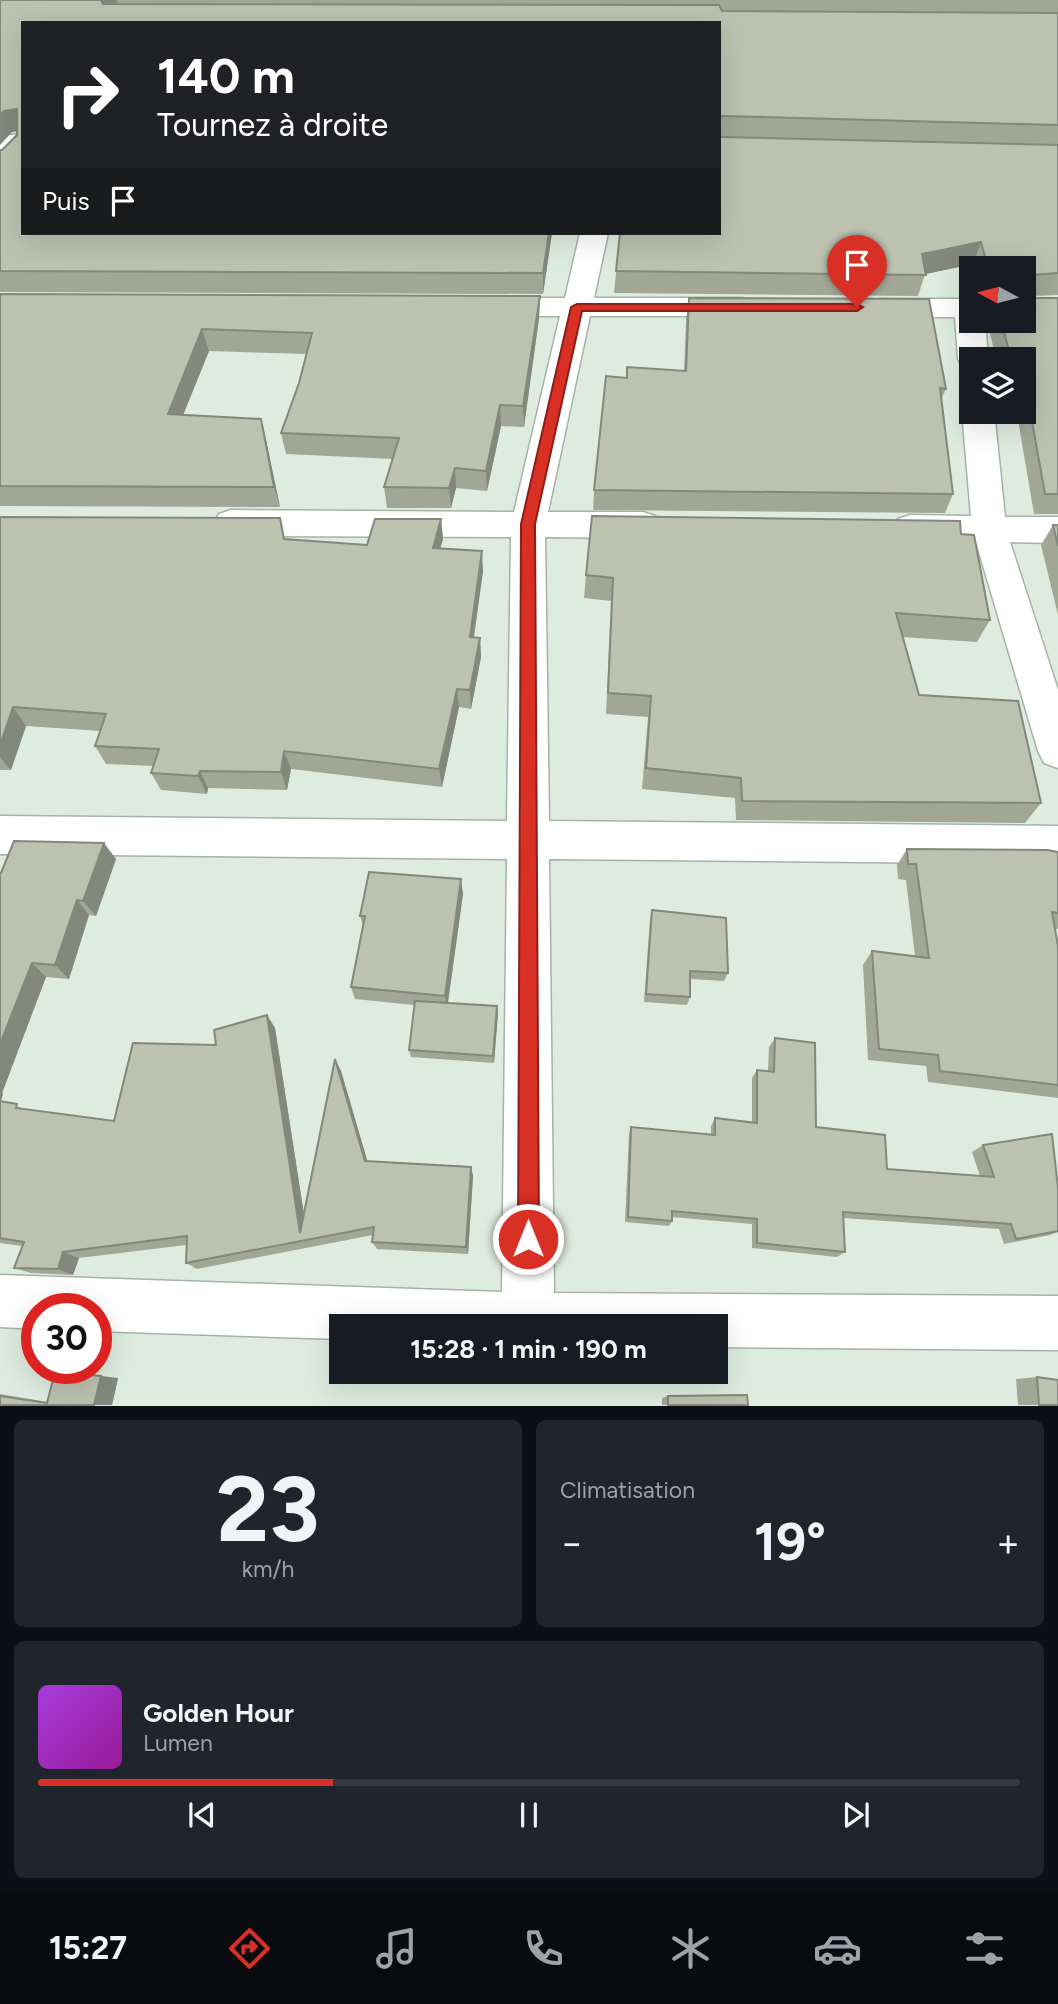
<!DOCTYPE html>
<html lang="fr">
<head>
<meta charset="utf-8">
<style>
	:root { --surface:#171b24; --page:#20242c; --text:#f1f3f6; --muted:#9ea1a6; --line:#363941; --accent:#d93025 }
	body { margin:0; font-family:Figtree,sans-serif; background:var(--page); color:var(--text); height:100vh; display:flex; flex-direction:column; font-size:26px; white-space:nowrap }
	* { box-sizing:border-box; margin:0 }
	p { font-size:23px; color:var(--muted) }
	.icon { flex:none; width:38px; height:38px; fill:none; stroke:currentColor; stroke-width:2; stroke-linecap:round; stroke-linejoin:round }
	.map { position:relative; height:1406px; overflow:hidden }
	.details { display:flex; flex-direction:column; gap:14px; padding:14px; background:#0d0f14; flex:1 }
	.details>* { flex:none }
	.hud { position:absolute; left:21px; top:21px; width:700px; height:214px; border-radius:0px; box-shadow:0 7px 28px #0002; background:#202124; color:#fff; overflow:hidden }
	.needle { width:46px; rotate:277deg }
	.controls { position:absolute; left:959px; top:256px; display:grid; gap:14px }
	.controls a { display:grid; place-items:center; width:77px; height:77px; border-radius:0px; background:var(--surface); box-shadow:0 7px 28px #0002; font-size:35px }
	.speed { position:absolute; left:21px; top:1293px; display:flex; gap:14px; font-size:35px; font-weight:700; text-align:center }
	.speed>* { display:grid; place-content:center; width:91px; height:91px; border-radius:50%; background:var(--surface); box-shadow:0 7px 28px #0002; line-height:1 }
	.speed .limit { border:10px solid #d22; background:#fff; color:#111 }
	.pin { position:absolute; display:grid; place-items:center; width:60px; height:60px; color:#fff; margin:-72px -30px; border-radius:50% 50% 50% 0; rotate:-45deg; box-shadow:0 0 7px #0007 }
	.pin .icon { rotate:45deg }
	.me { position:absolute; width:77px; margin:-38px; rotate:0deg; stroke-linejoin:round; filter:drop-shadow(0 0 5px #0008) }
	.turn { display:flex; align-items:center; gap:24px; height:147px; padding:0 21px; font-size:32px }
	.turn .icon { width:91px; height:91px; stroke-width:2.5 }
	.turn b { display:block; font-size:49px; line-height:60px }
	.then { display:flex; align-items:center; height:66px; padding:0 21px; background:#0003; gap:14px; font-size:26px }
	.big { font-size:52px; font-weight:700; line-height:1.1 }
	.details .tile { flex:1; display:flex; flex-direction:column; justify-content:center; gap:10px; min-width:0; padding:0 24px; border-radius:10px; background:var(--page) }
	.details .dial { align-items:center; gap:0 }
	.dial b { font-size:91px; line-height:1 }
	.song { display:flex; align-items:center; gap:21px }
	.cover { width:84px; height:84px; border-radius:10px; background:linear-gradient(135deg,hsl(280 70% 55%),hsl(300 70% 35%)) }
	.played { height:7px; border-radius:4px; background:linear-gradient(90deg,var(--accent) 30%,var(--line) 30%) }
	.keys { display:flex; justify-content:space-around; direction:ltr }
	.heat { display:flex; justify-content:space-between; align-items:center; font-size:38px; direction:ltr }
	.details .tiles { flex:1; display:grid; gap:14px; grid-template-columns:1fr 1fr }
	.tile:last-child { grid-column:span 2 }
	.trip { position:absolute; left:329px; top:1314px; width:399px; height:70px; border-radius:0px; background:var(--surface); box-shadow:0 7px 28px #0002; font-weight:700; line-height:70px; text-align:center }
	.tab-bar { display:flex; height:112px; justify-content:space-around; align-items:center; background:#090b0e; color:var(--muted) }
	.tab-bar .icon { width:49px; height:49px }
	.tab-bar .current { color:var(--accent) }
	.tab-bar b { font-size:32px; color:var(--text) }
	.map>svg:first-child { display:block }
</style>
</head>
<body>
<div class="map">
<svg width="1058" height="1406" viewBox="0 0 1058 1406">
	<rect width="100%" height="100%" fill="#deecdf"/>
	<g fill="none" stroke-linecap="round" stroke-linejoin="round">
		<!-- street casing -->
		<g stroke="#a5b3a6" stroke-width="3">
			<g id="street">
				<polygon points="23,134 23,150 0,152 0,136"/>
				<polygon points="580,233 608,233 594,298 742,298 752,301 757,307 752,313 742,316 590,316 548,512 643,512 655,516 660,525 655,534 643,538 545,537 549,821 1058,826 1058,864 549,859 554,1293 1058,1296 1058,1350 716,1347 716,1326 341,1326 341,1339 96,1331 96,1309 37,1309 37,1329 0,1327 0,1275 502,1292 507,859 0,854 0,816 507,821 511,537 231,536 219,532 214,523 219,514 231,510 514,512 560,316 487,316 477,313 472,307 477,301 487,298 565,298"/>
				<polygon points="879,299 971,299 971,320 985,320 988,359 971,359 971,368 962,366 958,359 955,317 879,317 869,314 864,308 869,302"/>
				<polygon points="971,402 971,411 994,411 1005,517 1058,517 1058,543 1010,542 1058,690 1058,768 1044,763 1038,751 976,542 910,541 898,537 893,528 898,519 910,515 971,516 962,411 967,403"/>
			</g>
		</g>
		<!-- street -->
		<use href="#street" fill="#fff" fill-rule="evenodd"/>
	</g>
	<!-- wall -->
	<g fill="#a2a697">
		<polygon points="0,0 1058,0 1058,295 1031,296 1033,298 1058,298 1058,514 1034,514 1018,420 1011,419 1009,411 1024,411 1024,359 996,359 987,320 1024,320 1024,268 974,268 973,264 925,274 918,296 614,293 620,233 719,23 23,23 552,233 543,294 0,292 0,150 2,150 17,135 17,131 12,132"/>
		<polygon points="0,294 540,296 539,318 524,427 501,426 487,491 456,488 451,508 387,508 384,487 393,459 286,454 281,433 299,383 307,354 209,351 183,415 261,419 266,440 280,507 0,506"/>
		<polygon points="689,298 946,389 941,400 953,494 945,513 593,510 594,490 626,378 684,371 686,319"/>
		<polygon points="0,517 367,545 441,519 443,539 440,549 483,571 474,637 480,638 481,657 471,709 459,707 442,787 291,769 287,790 208,788 207,794 161,790 151,773 154,766 106,764 95,746 101,731 26,726 11,770 0,770"/>
		<polygon points="1053,525 1058,525 1058,615 1041,545"/>
		<polygon points="961,534 990,620 977,642 902,637 919,695 1041,803 1025,823 736,820 735,798 642,789 648,717 606,714 611,601 584,598 586,575"/>
		<polygon points="907,849 1058,852 1058,929 1055,929 1058,946 1058,1098 928,1082 926,1066 868,1060 863,965 872,951 915,956 906,880 898,879 897,865"/>
		<polygon points="116,859 96,916 89,915 69,979 46,977 2,1093 3,1094 1,1101 24,1109 114,1121 216,1045 267,1015 275,1028 304,1215 335,1059 341,1071 367,1161 471,1167 473,1176 468,1254 377,1249 372,1242 373,1235 197,1269 186,1263 186,1245 79,1258 73,1275 31,1273 14,1268 22,1246 0,1243 0,873"/>
		<polygon points="463,894 448,1003 497,1006 498,1013 494,1063 411,1057 409,1050 414,1005 355,999 351,987 363,925 360,916"/>
		<polygon points="652,910 728,973 724,981 690,979 690,997 687,1005 644,1002 650,919"/>
		<polygon points="775,1038 816,1127 887,1169 980,1176 972,1152 983,1145 1058,1188 1058,1232 1050,1235 1004,1244 999,1229 843,1218 845,1252 837,1257 752,1248 752,1224 672,1217 672,1221 669,1226 625,1222 629,1134 631,1127 711,1135 711,1126 715,1118 752,1122 752,1078 757,1070 768,1071 769,1047"/>
		<polygon points="1037,1377 1058,1405 1018,1405 1016,1379"/>
		<polygon points="118,1378 112,1405 0,1405 0,1394 47,1402"/>
		<polygon points="668,1396 748,1405 662,1405 662,1398"/>
	</g>
	<!-- shaded-wall -->
	<g fill="#84877b">
		<polygon points="101,0 117,0 120,10 107,19"/>
		<polygon points="17,109 23,130 12,132 0,145 0,115 4,111"/>
		<polygon points="549,233 552,233 543,294 543,273"/>
		<polygon points="981,242 973,264 921,275 922,254"/>
		<polygon points="540,296 539,318 524,427 523,406"/>
		<polygon points="202,329 209,351 175,435 168,414"/>
		<polygon points="500,405 501,426 487,491 486,471"/>
		<polygon points="261,419 266,440 280,507 274,487"/>
		<polygon points="455,468 456,488 451,508 449,488"/>
		<polygon points="441,519 443,539 435,568 433,548"/>
		<polygon points="482,551 483,571 471,656 470,637"/>
		<polygon points="480,638 481,657 471,709 470,690"/>
		<polygon points="457,689 459,707 442,787 439,769"/>
		<polygon points="13,707 26,726 11,770 0,757 0,745"/>
		<polygon points="284,751 291,769 287,790 281,772"/>
		<polygon points="200,771 208,788 207,794 198,776"/>
		<polygon points="104,843 116,859 96,916 83,901"/>
		<polygon points="461,879 463,894 447,1008 445,996"/>
		<polygon points="77,900 89,915 69,979 55,965"/>
		<polygon points="32,963 46,977 2,1093 3,1094 0,1104 0,1044"/>
		<polygon points="497,1006 498,1013 494,1063 493,1056"/>
		<polygon points="267,1015 275,1028 308,1240 300,1233"/>
		<polygon points="335,1059 341,1071 370,1170 365,1161"/>
		<polygon points="471,1167 473,1176 468,1254 466,1247"/>
		<polygon points="63,1252 79,1258 73,1275 58,1269"/>
		<polygon points="101,1376 118,1378 112,1405 94,1405"/>
	</g>
	<!-- building -->
	<g fill="#bcc1b0" stroke="#84877b" stroke-width="2">
		<polygon points="0,0 101,0 103,4 719,5 722,11 1058,13 1058,125 722,116 719,119 719,135 722,137 1058,145 1058,273 1033,275 1031,278 1031,296 1033,298 1058,298 1058,494 1045,494 1028,399 1024,398 1024,359 1011,359 1001,320 1024,320 1024,268 988,268 981,242 922,254 926,275 616,271 620,233 719,233 719,23 23,23 23,233 549,233 543,273 0,271 0,150 2,150 17,135 17,109 4,111 0,115"/>
		<polygon points="0,294 540,296 523,406 500,405 486,471 455,468 449,488 384,487 399,438 281,433 299,383 312,333 202,329 168,414 261,419 274,487 0,486"/>
		<polygon points="689,298 929,299 946,389 940,388 953,494 594,490 606,376 627,378 627,367 686,371"/>
		<polygon points="592,516 960,521 961,534 974,535 990,620 896,613 919,695 1018,701 1041,803 742,801 741,778 646,768 651,696 608,693 613,578 586,575"/>
		<polygon points="0,517 280,518 284,539 367,545 375,519 441,519 433,548 482,551 470,637 480,638 470,690 457,689 439,769 284,751 281,772 200,771 198,776 151,773 159,749 95,746 106,714 13,707 0,745"/>
		<polygon points="1053,525 1058,525 1058,546"/>
		<polygon points="14,841 104,843 83,901 77,900 55,965 32,963 0,1044 0,873 1,873"/>
		<polygon points="907,849 1048,850 1058,852 1058,913 1052,912 1058,946 1058,1085 940,1071 938,1055 879,1049 872,951 929,958 916,864 908,864"/>
		<polygon points="369,872 461,879 445,996 351,987 365,916 360,916"/>
		<polygon points="652,910 726,918 728,973 690,971 690,997 646,994"/>
		<polygon points="415,1001 497,1006 493,1056 409,1050"/>
		<polygon points="267,1015 300,1233 335,1059 365,1161 471,1167 466,1247 372,1242 374,1227 186,1263 187,1236 63,1252 58,1269 14,1268 24,1242 0,1238 0,1101 17,1104 16,1108 114,1121 133,1043 216,1045 214,1030"/>
		<polygon points="775,1038 815,1043 816,1127 885,1135 887,1169 994,1177 983,1145 1052,1134 1058,1188 1058,1231 1016,1239 1011,1224 843,1212 845,1252 757,1243 757,1219 672,1211 672,1221 628,1217 631,1127 715,1135 715,1118 757,1123 757,1070 774,1072"/>
		<polygon points="55,1372 101,1376 94,1405 0,1405 0,1396 47,1403"/>
		<polygon points="1037,1377 1058,1380 1058,1405 1039,1405"/>
		<polygon points="747,1395 748,1405 668,1405 668,1396"/>
	</g>
	<!-- route -->
	<polygon fill="#d93025" stroke="#8d1f18" stroke-width="2" points="577,304 857,304 863,307 857,311 582,311 535,524 539,1239 536,1247 528,1250 521,1247 518,1239 521,524 571,307"/>
</svg>
<div class="controls">
<a><svg class="needle" viewBox="-14 -14 28 28"><path d="M0-13l5 13h-10z" fill="#e53935"/><path d="M0 13l5-13h-10z" fill="#9ea1a6"/></svg></a>
<a><svg class="icon" aria-label="layers" viewBox="0 0 24 24"><path d="M12 4l9 5-9 5-9-5zM3 14l9 5 9-5"/></svg></a>
</div>
<div class="speed"><div class="limit">30</div></div>
<div class="pin" style="left:857px;top:307px;background:#d93025"><svg class="icon" aria-label="arrive" viewBox="0 0 24 24"><path d="M6 21V4h12l-3 4 3 4H6"/></svg></div>
<svg class="me" style="left:528px;top:1239px" viewBox="-20 -20 40 40"><circle r="17" fill="#d93025" stroke="#fff" stroke-width="3"/><path d="M0-11L8 9 0 5-8 9z" fill="#fff"/></svg>
<div class="trip">15:28 · 1 min · 190 m</div>
<div class="hud">
<div class="turn"><svg class="icon" aria-label="right" viewBox="0 0 24 24"><path d="M7 20v-9h11M14 6l5 5-5 5"/></svg><div><b>140 m</b>Tournez à droite</div></div>
<div class="then">Puis<svg class="icon" aria-label="arrive" viewBox="0 0 24 24"><path d="M6 21V4h12l-3 4 3 4H6"/></svg></div>
</div>
</div>
<section class="details">
<div class="tiles">
<div class="tile dial"><b>23</b><p>km/h</p></div>
<div class="tile"><p>Climatisation</p>
<div class="heat"><a>−</a><b class="big">19°</b><a>+</a></div>
</div>
<div class="tile">
<div class="song"><i class="cover"></i><div><b>Golden Hour</b><p>Lumen</p></div></div>
<div class="played"></div>
<div class="keys"><svg class="icon" aria-label="previous" viewBox="0 0 24 24"><path d="M18 5L8 12l10 7zM5 5v14"/></svg><svg class="icon" aria-label="pause" viewBox="0 0 24 24"><path d="M8 5v14M16 5v14"/></svg><svg class="icon" aria-label="next" viewBox="0 0 24 24"><path d="M6 5l10 7-10 7zM19 5v14"/></svg></div>
</div>
</div>
</section>
<nav class="tab-bar">
<b>15:27</b>
<svg class="icon current" aria-label="directions" viewBox="0 0 24 24"><path d="M12 3l9 9-9 9-9-9zM9 14v-3h6M13 9l2 2-2 2"/></svg>
<svg class="icon" aria-label="music" viewBox="0 0 24 24"><path d="M9 18V5l10-2v13"/><circle cx="6" cy="18" r="3"/><circle cx="16" cy="16" r="3"/></svg>
<svg class="icon" aria-label="phone" viewBox="0 0 24 24"><path d="M5 4h4l2 5-3 2q2 4 5 5l2-3 5 2v4C11 20 4 13 5 4z"/></svg>
<svg class="icon" aria-label="climate" viewBox="0 0 24 24"><path d="M12 3v18M4 7l16 10M4 17L20 7"/></svg>
<svg class="icon" aria-label="car" viewBox="0 0 24 24"><path d="M5 17H2v-5l4-1 3-4h7l3 4 3 1v5h-3M9 17h6M6 11h13"/><circle cx="7" cy="17" r="2"/><circle cx="17" cy="17" r="2"/></svg>
<svg class="icon" aria-label="filters" viewBox="0 0 24 24"><path d="M4 7h16M4 17h16"/><circle cx="9" cy="7" r="2"/><circle cx="15" cy="17" r="2"/></svg>
</nav>
</body>
</html>
